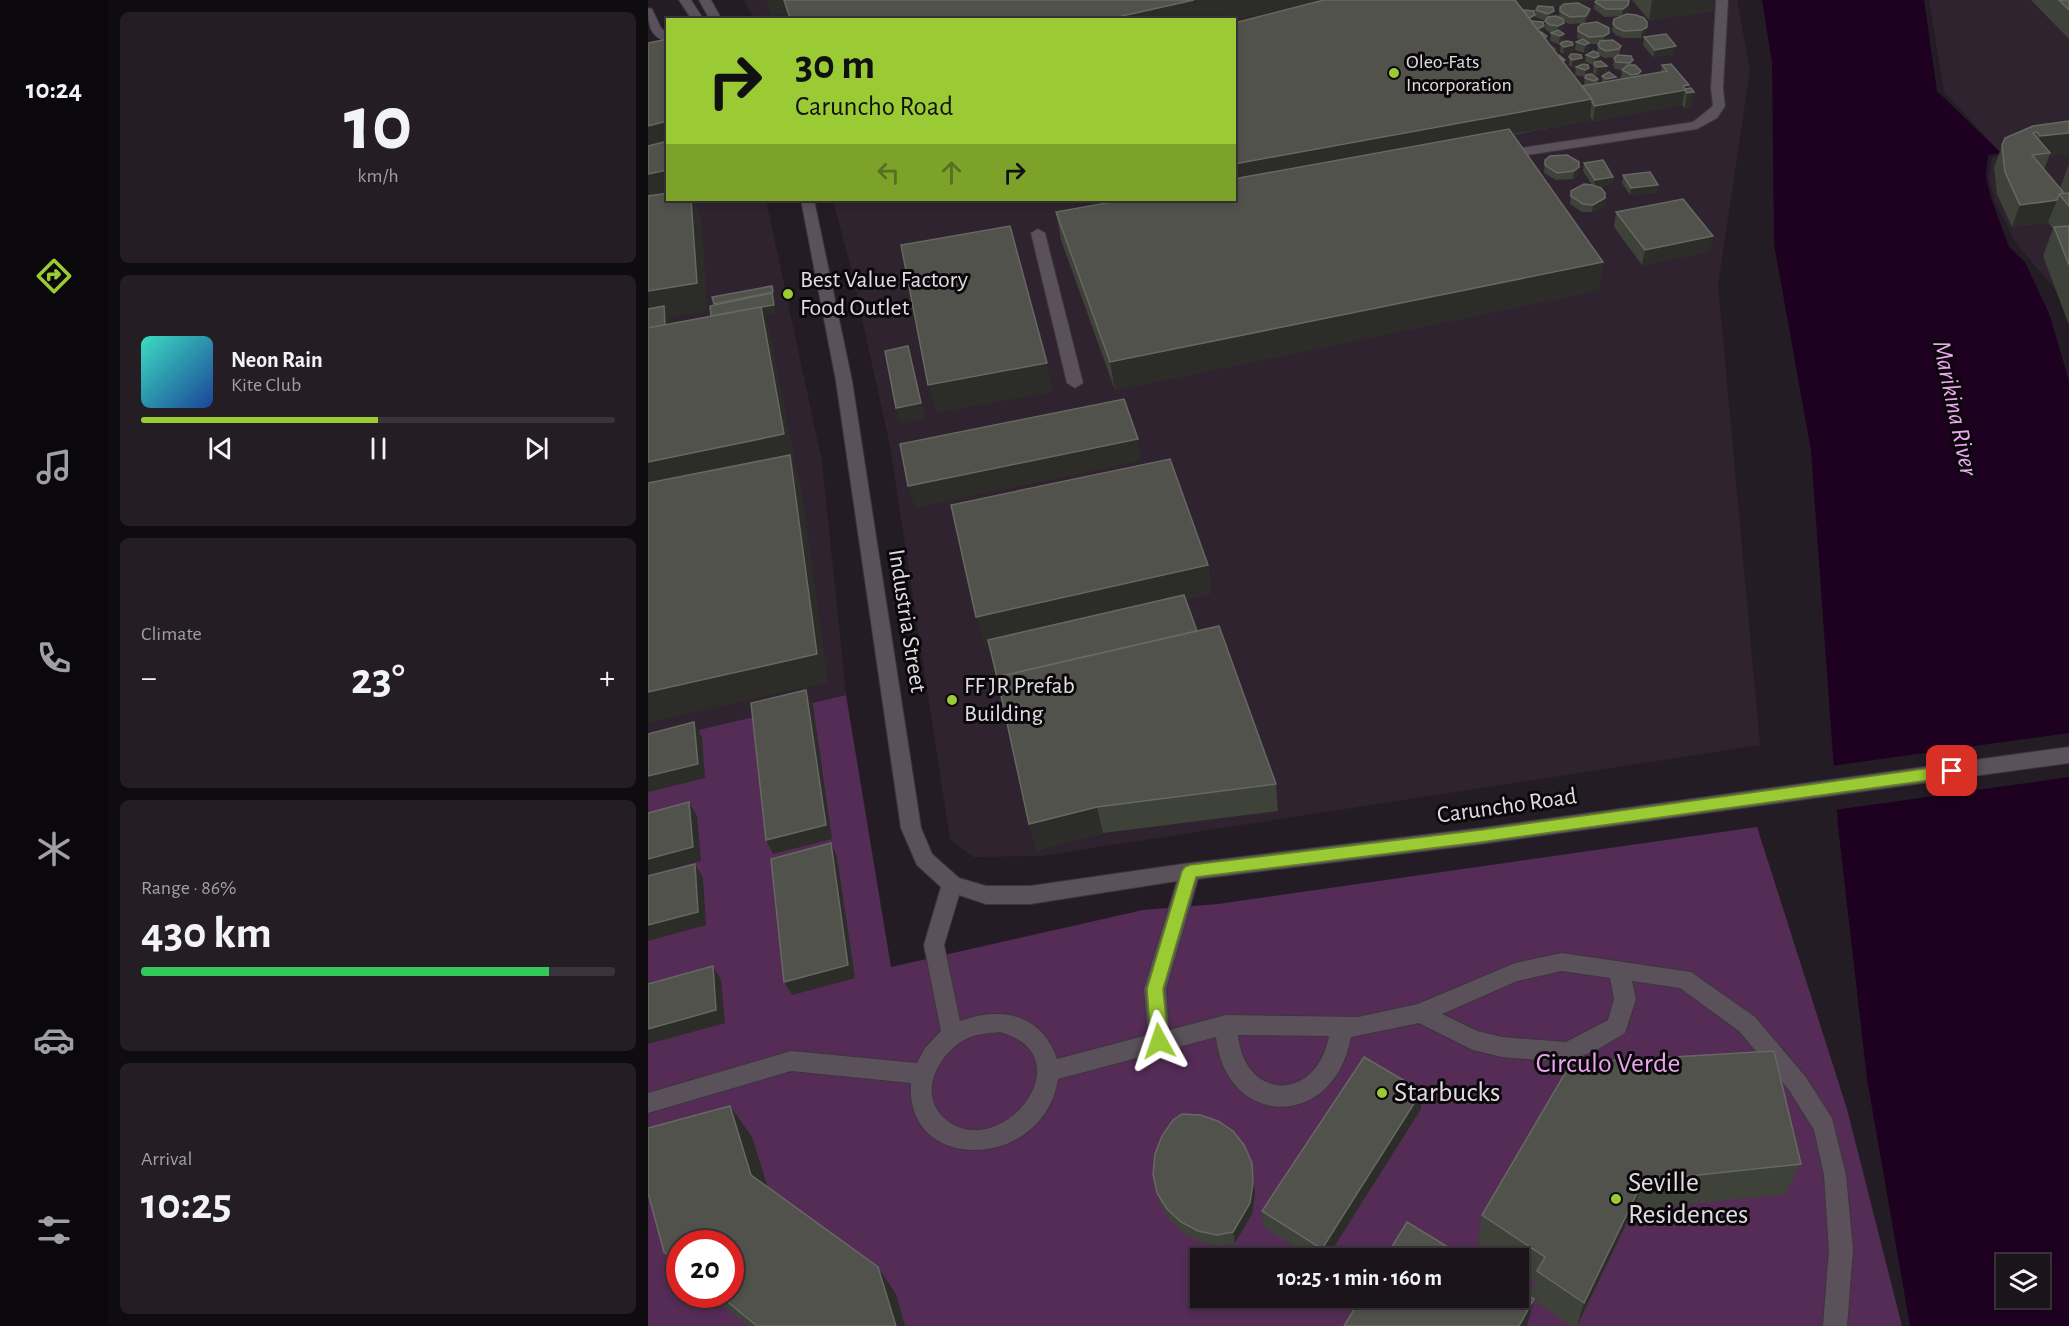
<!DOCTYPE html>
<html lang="en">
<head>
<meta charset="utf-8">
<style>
	:root { --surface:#1b151b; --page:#241e24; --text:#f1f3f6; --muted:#a09fa3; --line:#39343a; --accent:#9bcb34 }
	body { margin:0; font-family:"Alegreya Sans",sans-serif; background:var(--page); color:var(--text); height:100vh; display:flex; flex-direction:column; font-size:22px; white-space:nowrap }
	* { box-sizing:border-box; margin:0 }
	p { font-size:20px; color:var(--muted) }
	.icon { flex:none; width:33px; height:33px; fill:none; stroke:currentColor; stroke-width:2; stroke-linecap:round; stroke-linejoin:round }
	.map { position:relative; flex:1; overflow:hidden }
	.side { display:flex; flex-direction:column; gap:12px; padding:12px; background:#0f0c0f; width:540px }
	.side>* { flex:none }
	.top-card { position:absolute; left:18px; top:18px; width:570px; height:183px; border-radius:0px; box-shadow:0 3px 9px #0003,0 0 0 2px var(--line); background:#9bcb34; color:#111; overflow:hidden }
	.fabs { position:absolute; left:1348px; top:1254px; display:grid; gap:12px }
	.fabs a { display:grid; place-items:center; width:54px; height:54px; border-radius:0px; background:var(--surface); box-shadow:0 3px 9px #0003,0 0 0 2px var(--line); font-size:30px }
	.speed { position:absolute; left:18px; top:1230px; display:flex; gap:12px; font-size:30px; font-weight:700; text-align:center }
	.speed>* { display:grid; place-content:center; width:78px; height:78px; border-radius:50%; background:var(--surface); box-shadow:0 3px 9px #0003,0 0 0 2px var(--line); line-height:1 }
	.speed .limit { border:9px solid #d22; background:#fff; color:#111 }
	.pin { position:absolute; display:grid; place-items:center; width:51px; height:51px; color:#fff; margin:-26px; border-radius:12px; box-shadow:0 3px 9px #0006 }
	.me { position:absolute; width:66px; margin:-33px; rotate:355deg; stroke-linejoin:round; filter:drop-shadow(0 0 4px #0008) }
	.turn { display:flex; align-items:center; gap:21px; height:126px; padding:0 30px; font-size:27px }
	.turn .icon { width:78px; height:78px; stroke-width:2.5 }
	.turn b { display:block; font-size:42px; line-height:51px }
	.lanes { display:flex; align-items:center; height:57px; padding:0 30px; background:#0003; justify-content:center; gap:30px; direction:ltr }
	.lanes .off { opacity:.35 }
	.big { font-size:45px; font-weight:700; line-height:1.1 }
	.side .widget { flex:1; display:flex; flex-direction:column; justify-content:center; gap:9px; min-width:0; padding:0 21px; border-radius:9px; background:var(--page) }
	.side .dial { align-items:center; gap:0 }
	.dial b { font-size:78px; line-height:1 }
	.song { display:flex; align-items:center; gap:18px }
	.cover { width:72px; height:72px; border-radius:9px; background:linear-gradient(135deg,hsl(170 70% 55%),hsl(220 70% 35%)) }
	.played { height:6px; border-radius:3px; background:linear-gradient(90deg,var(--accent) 50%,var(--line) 50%) }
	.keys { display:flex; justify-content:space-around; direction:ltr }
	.heat { display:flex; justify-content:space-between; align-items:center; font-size:33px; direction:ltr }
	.charge { height:9px; border-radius:4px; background:linear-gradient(90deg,#34c759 86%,var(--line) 0) }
	.trip { position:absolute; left:542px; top:1248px; width:339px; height:60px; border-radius:0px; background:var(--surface); box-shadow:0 3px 9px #0003,0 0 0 2px var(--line); font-weight:700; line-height:60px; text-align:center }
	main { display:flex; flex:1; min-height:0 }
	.tabs { display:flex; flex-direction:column; width:108px; justify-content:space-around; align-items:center; background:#0b080b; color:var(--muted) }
	.tabs .icon { width:42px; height:42px }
	.tabs .on { color:var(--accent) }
	.tabs b { font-size:27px; color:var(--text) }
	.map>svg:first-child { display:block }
</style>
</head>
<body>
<main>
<nav class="tabs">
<b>10:24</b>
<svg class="icon on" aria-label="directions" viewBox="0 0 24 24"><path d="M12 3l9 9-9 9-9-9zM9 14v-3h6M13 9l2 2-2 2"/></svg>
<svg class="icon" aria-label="music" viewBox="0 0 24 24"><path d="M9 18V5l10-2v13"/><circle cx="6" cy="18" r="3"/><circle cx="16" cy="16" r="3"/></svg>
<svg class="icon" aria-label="phone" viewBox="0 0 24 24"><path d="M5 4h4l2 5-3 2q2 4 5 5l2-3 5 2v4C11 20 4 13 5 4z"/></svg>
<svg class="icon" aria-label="climate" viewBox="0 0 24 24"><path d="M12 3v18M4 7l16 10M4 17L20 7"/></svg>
<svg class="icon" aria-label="car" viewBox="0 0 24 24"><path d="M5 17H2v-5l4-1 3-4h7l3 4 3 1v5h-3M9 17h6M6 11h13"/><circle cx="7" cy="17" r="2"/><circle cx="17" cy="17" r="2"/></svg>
<svg class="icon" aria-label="filters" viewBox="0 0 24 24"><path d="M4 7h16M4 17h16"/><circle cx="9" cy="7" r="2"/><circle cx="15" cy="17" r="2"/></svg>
</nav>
<section class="side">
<div class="widget dial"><b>10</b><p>km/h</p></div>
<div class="widget">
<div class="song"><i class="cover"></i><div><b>Neon Rain</b><p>Kite Club</p></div></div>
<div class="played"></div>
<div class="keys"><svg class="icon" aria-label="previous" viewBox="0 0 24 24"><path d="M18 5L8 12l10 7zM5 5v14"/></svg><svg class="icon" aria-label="pause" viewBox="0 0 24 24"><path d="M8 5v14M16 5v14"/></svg><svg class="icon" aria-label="next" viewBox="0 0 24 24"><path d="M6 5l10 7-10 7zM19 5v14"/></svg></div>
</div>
<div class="widget"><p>Climate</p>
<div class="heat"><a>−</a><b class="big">23°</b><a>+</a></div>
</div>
<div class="widget"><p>Range · 86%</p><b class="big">430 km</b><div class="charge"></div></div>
<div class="widget"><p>Arrival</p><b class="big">10:25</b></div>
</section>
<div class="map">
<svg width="1421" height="1326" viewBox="0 0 1421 1326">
	<rect width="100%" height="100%" fill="#241c24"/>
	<!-- built -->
	<g fill="#302330">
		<polygon points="96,0 1089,0 1102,70 1070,285 1112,745 392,856 325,857 302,839 242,446 202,264 185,200 586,200 586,20 107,20"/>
		<polygon points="1281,0 1421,0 1421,306 1368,243 1347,202 1341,178 1344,158 1354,154 1296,92"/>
		<polygon points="0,69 20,200 118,200 174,462 198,695 0,742"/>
	</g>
	<!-- green -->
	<path fill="#542c56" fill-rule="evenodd" d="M198,695L243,967L495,910L570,904L1109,827L1199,1109L1254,1326H0V742ZM32,1244H82V1294H32ZM552,1258H870V1298H552Z"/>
	<!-- water -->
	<path fill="#1e0120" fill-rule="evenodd" d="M1114,0H1276L1289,91L1353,153L1340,155L1338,177L1343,198L1361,247L1377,262L1402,316L1421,381V1326H1262L1219,1079L1190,826L1163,451L1126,244L1124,62ZM1359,1264H1392V1298H1359Z"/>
	<!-- pier -->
	<polygon fill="#241c24" points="1421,733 1421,777 1186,810 1183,766"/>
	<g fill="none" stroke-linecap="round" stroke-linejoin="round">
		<!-- minor casing -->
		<g stroke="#3c363c" stroke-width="2">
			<g id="minor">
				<polygon points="31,0 43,0 56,20 44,20"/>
				<polygon points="51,0 63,0 74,20 62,20"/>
				<polygon points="1068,0 1080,0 1075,88 1077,106 1069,118 1049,129 873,156 868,155 866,152 868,149 873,148 1045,122 1065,106 1063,88"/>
				<path d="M0,8L4,9L13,28L20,34V42C2,37 0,25 0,8Z"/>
				<path d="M153,200H166L204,381L273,828L284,854L311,878L338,886H382L542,863L833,828L1421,747V763L833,844L550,879L518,989L521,1030L578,1015L710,1017L770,1004L867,963L914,953L1043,972L1107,1017L1157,1076L1184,1118L1198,1175L1205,1250L1199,1326H1175L1181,1250L1176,1175L1166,1130L1141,1090L1091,1031L1032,988L984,981L988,999L977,1033L947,1051L918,1062L854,1057L825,1050L771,1023L703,1037C686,1131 578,1129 568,1037L410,1079C396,1171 256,1175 263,1083L143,1071L0,1113V1093L143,1051L269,1063L277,1048L293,1031L276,945L293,887L269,865L253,828L188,381ZM529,881L496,989L500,1035L409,1059C394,1014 353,1006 312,1021L296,945L311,895L338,904H382ZM914,971L962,978L966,999L960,1020L918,1042L854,1037L829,1031L794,1014L869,981ZM352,1032C441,1057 349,1168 295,1117C270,1093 291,1054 316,1040C327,1034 340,1033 352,1032ZM590,1035L681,1036C669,1102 597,1102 590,1035Z"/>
				<polygon points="390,229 397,233 435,383 427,388 419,383 383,233"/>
			</g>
		</g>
		<!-- minor -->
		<use href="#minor" fill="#5a515a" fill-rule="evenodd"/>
	</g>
	<!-- wall -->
	<g fill="#3e4239" fill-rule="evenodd">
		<polygon points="119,0 672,0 583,20 141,20 139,13 124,16"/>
		<path d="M676,0H947L929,3L942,9L941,16L937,23L921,24L915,21V30L912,31L916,34L915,41L925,45L924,53L915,54L912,52L913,42L911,44L902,41L903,33H905L901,32L897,29L898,21L887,17L888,9L880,10L887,15L886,21L899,40L901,44L908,48L907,51L934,86L936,85L937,77L927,75L928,67L930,66L924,67L921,65V57L934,64L940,75L950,79V83L954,82V76L967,80L975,79L973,78L974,70L967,69L965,65L966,58L967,57L957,58L951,55L950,61L959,66L958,73L948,75L945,72L946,65L937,62L938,55L949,53L950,44H941L940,51L936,53L927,50L928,42L932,40L929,38L930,27L949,22L960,40H959L973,46L971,55L993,71V76L1013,72L1014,65L1041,89L1044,107L1037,108L1034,105L945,121L942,117V120L865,135L955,262L951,290L467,390L413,240L408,212L586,200ZM914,5L912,7L911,17H905L902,7Z"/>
		<polygon points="984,0 1067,0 1065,11 1001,20"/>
		<polygon points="1383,0 1421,0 1421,39"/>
		<polygon points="981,1 979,13 974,16 957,17 946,9 947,2"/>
		<polygon points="979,14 998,34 993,38 975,38 968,35 964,31 966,19"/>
		<polygon points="996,37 1027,54 1005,57 995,45"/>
		<polygon points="1421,121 1421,153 1401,156 1396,170 1412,188 1421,164 1421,325 1395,256 1405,229 1400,222 1364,227 1349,194 1346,167 1357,138"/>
		<polygon points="919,155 930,175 925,179 908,180 896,173 897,160"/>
		<polygon points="936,163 965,177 964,184 949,187 957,198 956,206 944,212 934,212 922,204 923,191 944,185 935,171"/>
		<polygon points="975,175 1008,192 982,195 974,183"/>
		<polygon points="968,212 1062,251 994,265 966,227"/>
		<polygon points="560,565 563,593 538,599 549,631 628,784 630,811 455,833 389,850 381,824 341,644 336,645"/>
		<polygon points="923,1063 1153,1164 1137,1194 985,1210 929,1326 923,1326 885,1300 879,1326 882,1297 886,1281 870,1270 870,1258 852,1258 830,1243 834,1215"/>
		<polygon points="774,1091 773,1109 679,1258 665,1258 616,1227 614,1211"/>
		<polygon points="82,1106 104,1137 119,1187 248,1294 257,1326 100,1326 61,1294 82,1294 32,1244 32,1269 16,1252"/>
		<polygon points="605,1174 607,1194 604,1214 587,1243 571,1246 552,1242 535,1233 522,1220 512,1205 509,1193"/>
	</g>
	<!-- shaded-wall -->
	<g fill="#2c2c29">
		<polygon points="119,0 135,0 139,13 124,16"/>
		<polygon points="546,0 672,0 583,20 456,20"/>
		<polygon points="861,0 947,0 860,14"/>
		<polygon points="1004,0 1067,0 1065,11 1001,20"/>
		<polygon points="980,5 979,13 974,16 975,9"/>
		<polygon points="942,9 941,16 937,23 938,16"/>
		<polygon points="906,11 905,19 899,21 900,14"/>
		<polygon points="887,15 886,22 880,25 881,18"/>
		<polygon points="916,23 915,30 909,33 910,26"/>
		<polygon points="896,26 895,33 889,36 890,29"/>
		<polygon points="999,27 998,34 993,38 994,30"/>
		<polygon points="961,33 960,40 956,43 956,36"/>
		<polygon points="916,34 915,41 911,44 912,36"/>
		<polygon points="941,43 940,51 936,53 937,45"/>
		<polygon points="925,45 924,53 915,54 916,47"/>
		<polygon points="1028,46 1027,54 1005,57 1007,50"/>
		<polygon points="951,56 950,63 946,65 947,58"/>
		<polygon points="934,58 934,66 924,67 924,60"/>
		<polygon points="959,66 958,73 948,75 949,67"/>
		<polygon points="941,68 940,76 937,78 937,70"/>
		<polygon points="993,71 992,79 982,83 983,75"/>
		<polygon points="968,77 967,84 957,86 958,79"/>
		<polygon points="1041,85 1040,93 1046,92 1044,107 1037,108 1039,93 1037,90 1034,105 945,121 947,106"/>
		<polygon points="944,99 942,120 586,186 586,164"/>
		<polygon points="20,121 20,152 0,156 0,126"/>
		<polygon points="1421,133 1421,153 1401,156 1402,153 1386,155 1392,136"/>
		<polygon points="931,167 930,175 925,179 926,171"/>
		<polygon points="20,170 20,194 0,198 0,174"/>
		<polygon points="965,177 964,184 946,187 947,180"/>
		<polygon points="1010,185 1008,192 982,195 983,188"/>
		<polygon points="957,198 956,206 944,212 945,205"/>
		<polygon points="43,200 46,200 53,218 60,311 21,318 23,321 23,352 0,322 0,291"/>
		<polygon points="1409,200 1400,222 1364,227 1372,205"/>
		<polygon points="1065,236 1062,251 994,265 997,250"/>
		<polygon points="955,262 951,290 467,390 462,362"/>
		<polygon points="124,286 128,299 126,300 128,313 116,315 123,336 147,462 145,463 153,484 180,682 0,723 0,462 67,325 69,311 66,304"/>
		<polygon points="260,346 277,418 252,423 248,408"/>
		<polygon points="399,363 405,392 288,413 280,385"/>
		<polygon points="490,439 493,461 267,508 260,486"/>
		<polygon points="560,565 563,593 336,645 328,617"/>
		<polygon points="158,690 165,705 184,839 125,854 118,840"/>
		<polygon points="46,722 54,737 57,778 0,792 0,776"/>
		<polygon points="41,802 49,816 53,861 0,875 0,859"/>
		<polygon points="449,807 455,833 389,850 381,824"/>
		<polygon points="183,843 189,857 207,978 144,995 136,982"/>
		<polygon points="47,864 55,878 58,925 0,941 0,925"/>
		<polygon points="65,966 73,980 77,1023 0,1044 0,1029"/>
		<polygon points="774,1091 773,1109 679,1258 675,1258 674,1249"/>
		<polygon points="82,1106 104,1137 125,1204 103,1175"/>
		<polygon points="604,1163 607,1194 604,1214 587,1243 585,1232"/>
		<polygon points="995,1181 985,1210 929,1326 936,1303"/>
		<polygon points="230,1267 248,1294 257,1326 248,1326"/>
		<polygon points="886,1299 879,1326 871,1326"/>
	</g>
	<!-- building -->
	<g fill="#50524b" stroke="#666862" stroke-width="1.5">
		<polygon points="136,0 546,0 456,20 143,20"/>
		<polygon points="676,0 867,0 944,99 586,164 586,23"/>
		<polygon points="949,0 979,0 981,1 980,5 975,9 958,9 947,2"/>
		<polygon points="1411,0 1421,0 1421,10"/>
		<polygon points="930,3 942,9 938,16 922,17 912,11 912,7 916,4"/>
		<polygon points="890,6 905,7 906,11 900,14 888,10"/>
		<polygon points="875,10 886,11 887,15 881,18"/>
		<polygon points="979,14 988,15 996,18 999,22 999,27 994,30 976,31 969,28 965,24 966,19"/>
		<polygon points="908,16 915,19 916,23 910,26 902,25 897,21 900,17"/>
		<polygon points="883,21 895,22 896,26 889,29"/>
		<polygon points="949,22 961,28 961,33 956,36 941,37 930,31 930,27 934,24"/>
		<polygon points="910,30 916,34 912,36 903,33"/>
		<polygon points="892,32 893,32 899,36 897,38"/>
		<polygon points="1018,34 1028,46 1007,50 996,37"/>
		<polygon points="20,39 20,121 0,126 0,43"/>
		<polygon points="935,39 941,43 937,45 928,42"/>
		<polygon points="965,40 973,46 971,49 958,51 952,48 950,45 952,41"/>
		<polygon points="919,41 924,42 925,45 916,47 912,44 914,42"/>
		<polygon points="945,51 950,53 951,56 947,58 938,55"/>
		<polygon points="923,54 928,54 933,55 934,58 924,60 921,57"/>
		<polygon points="911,55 917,60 915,61"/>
		<polygon points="970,55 983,56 985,60 982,63 968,62 966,58"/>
		<polygon points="953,61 959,66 949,67 946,65 947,62"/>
		<polygon points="935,64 940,65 941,68 937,70 928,67"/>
		<polygon points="1023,64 1041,85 1035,86 1037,89 1043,88 1046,92 1039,93 1037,90 947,106 944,102 944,99 934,86 1019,71 1014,65"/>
		<polygon points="980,65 987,65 993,71 990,74 983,75 974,70"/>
		<polygon points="961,72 968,77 958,79 954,76"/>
		<polygon points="944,74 950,79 946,81 937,78 938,75"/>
		<polygon points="1421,121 1421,133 1392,136 1389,132 1385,133 1402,153 1384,155 1416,193 1411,194 1409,200 1372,205 1357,172 1354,145 1357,138 1385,126"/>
		<polygon points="861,129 955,262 462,362 408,212 475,200 586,200 586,179"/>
		<polygon points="20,141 20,170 0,174 0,146"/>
		<polygon points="919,155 931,162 931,167 926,171 909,173 897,165 897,160 902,156"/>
		<polygon points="955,160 965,177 947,180 936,163"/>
		<polygon points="1002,172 1010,185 983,188 975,175"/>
		<polygon points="936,184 944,185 953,188 957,193 957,198 945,205 935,204 923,196 923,191"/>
		<polygon points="20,193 20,200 43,200 49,283 0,291 0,196"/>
		<polygon points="1421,193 1421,206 1411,194"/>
		<polygon points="1035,199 1065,236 997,250 968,212"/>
		<polygon points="362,226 399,363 280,385 253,245"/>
		<polygon points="1421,226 1421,265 1406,227"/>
		<polygon points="124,286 125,292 66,304 64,297"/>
		<polygon points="124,293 126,305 63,316 62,306"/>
		<polygon points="16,306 17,325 0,328 0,309"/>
		<polygon points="113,307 136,434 0,462 0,328"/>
		<polygon points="260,346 273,403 248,408 237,351"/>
		<polygon points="476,399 490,439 260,486 252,444"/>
		<polygon points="142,455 169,654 0,692 0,483"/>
		<polygon points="522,459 560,565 328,617 303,505"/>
		<polygon points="536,595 549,631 349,677 340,640"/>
		<polygon points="571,626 628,784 449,807 381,824 349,677"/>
		<polygon points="158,690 178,825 118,840 103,703"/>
		<polygon points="46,722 50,764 0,776 0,734"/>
		<polygon points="41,802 45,847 0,859 0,813"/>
		<polygon points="183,843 200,965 136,982 123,859"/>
		<polygon points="47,864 50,912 0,925 0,876"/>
		<polygon points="65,966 68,1010 0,1029 0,984"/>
		<polygon points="1126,1051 1153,1164 995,1181 936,1303 889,1271 897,1257 834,1215 923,1063"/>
		<polygon points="716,1057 774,1091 674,1249 614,1211"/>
		<polygon points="82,1106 103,1175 230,1267 248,1326 109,1326 70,1294 82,1294 82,1244 32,1244 32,1264 16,1252 0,1193 0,1128"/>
		<polygon points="534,1114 552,1115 570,1121 585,1131 596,1145 604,1163 605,1183 602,1203 585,1232 569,1235 550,1231 533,1222 519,1209 509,1193 505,1174 507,1154 514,1136 525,1120"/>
		<polygon points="759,1222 818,1258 737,1258"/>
		<polygon points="870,1290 886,1299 871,1326 696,1326 713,1298 870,1298"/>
	</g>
	<!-- route -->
	<polygon fill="#9bcb34" stroke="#658422" stroke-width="1.5" points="1304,765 1309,767 1311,771 1309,775 1304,777 833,842 548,877 515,989 520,1041 517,1046 511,1048 506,1046 503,1041 499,989 534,871 537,867 542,865 833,830"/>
	<!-- markers -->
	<g fill="#9bcb34" stroke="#0b080b" stroke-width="2">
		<circle cx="746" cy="73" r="6"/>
		<circle cx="140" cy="294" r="6"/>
		<circle cx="304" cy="700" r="6"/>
		<circle cx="734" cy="1093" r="6"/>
		<circle cx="968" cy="1199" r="6"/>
	</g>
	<g text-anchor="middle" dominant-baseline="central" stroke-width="6" stroke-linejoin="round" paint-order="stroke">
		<!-- far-poi labels -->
		<g font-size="20" fill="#e1dce1" stroke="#0b080b" text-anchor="start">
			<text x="758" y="62">Oleo-Fats<tspan x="758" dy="23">Incorporation</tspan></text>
		</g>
		<!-- poi labels -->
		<g font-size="24" fill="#e1dce1" stroke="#0b080b" text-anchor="start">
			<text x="152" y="280">Best Value Factory<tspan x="152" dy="28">Food Outlet</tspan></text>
			<text x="316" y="686">FF JR Prefab<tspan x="316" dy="28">Building</tspan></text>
		</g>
		<!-- street labels -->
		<g font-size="24" fill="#e1dce1" stroke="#0b080b">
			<text transform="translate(259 621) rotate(81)">Industria Street</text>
			<text transform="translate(859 806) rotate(-8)">Caruncho Road</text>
		</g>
		<!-- water labels -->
		<g font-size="26" font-style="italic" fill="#eea8f1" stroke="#0b080b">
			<text transform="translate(1307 408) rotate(78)">Marikina River</text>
		</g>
		<!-- near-park labels -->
		<g font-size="28" fill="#eba5ee" stroke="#0b080b">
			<text x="960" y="1064">Circulo Verde</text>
		</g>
		<!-- near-poi labels -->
		<g font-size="28" fill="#e1dce1" stroke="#0b080b" text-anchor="start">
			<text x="746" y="1093">Starbucks</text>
			<text x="980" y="1183">Seville<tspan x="980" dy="32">Residences</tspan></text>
		</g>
	</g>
</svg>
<div class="fabs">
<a><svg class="icon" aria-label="layers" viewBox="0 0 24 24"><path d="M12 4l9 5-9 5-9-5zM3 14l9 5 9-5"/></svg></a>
</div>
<div class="speed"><div class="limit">20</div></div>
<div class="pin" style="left:1304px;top:771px;background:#d93025"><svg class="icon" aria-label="arrive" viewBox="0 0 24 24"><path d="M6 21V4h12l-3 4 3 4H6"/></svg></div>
<svg class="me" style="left:511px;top:1041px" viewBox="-20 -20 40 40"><path d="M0-17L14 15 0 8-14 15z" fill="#9bcb34" stroke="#fff" stroke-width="4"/></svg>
<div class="trip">10:25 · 1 min · 160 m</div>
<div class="top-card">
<div class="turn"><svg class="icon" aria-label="right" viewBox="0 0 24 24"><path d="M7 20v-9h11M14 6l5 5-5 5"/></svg><div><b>30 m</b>Caruncho Road</div></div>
<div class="lanes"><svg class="icon off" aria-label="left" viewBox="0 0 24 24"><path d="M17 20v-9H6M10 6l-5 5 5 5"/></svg><svg class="icon off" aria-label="ahead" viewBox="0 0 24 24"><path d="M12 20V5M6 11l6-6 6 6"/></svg><svg class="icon" aria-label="right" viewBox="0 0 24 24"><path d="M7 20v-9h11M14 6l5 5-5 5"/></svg></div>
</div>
</div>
</main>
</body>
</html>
